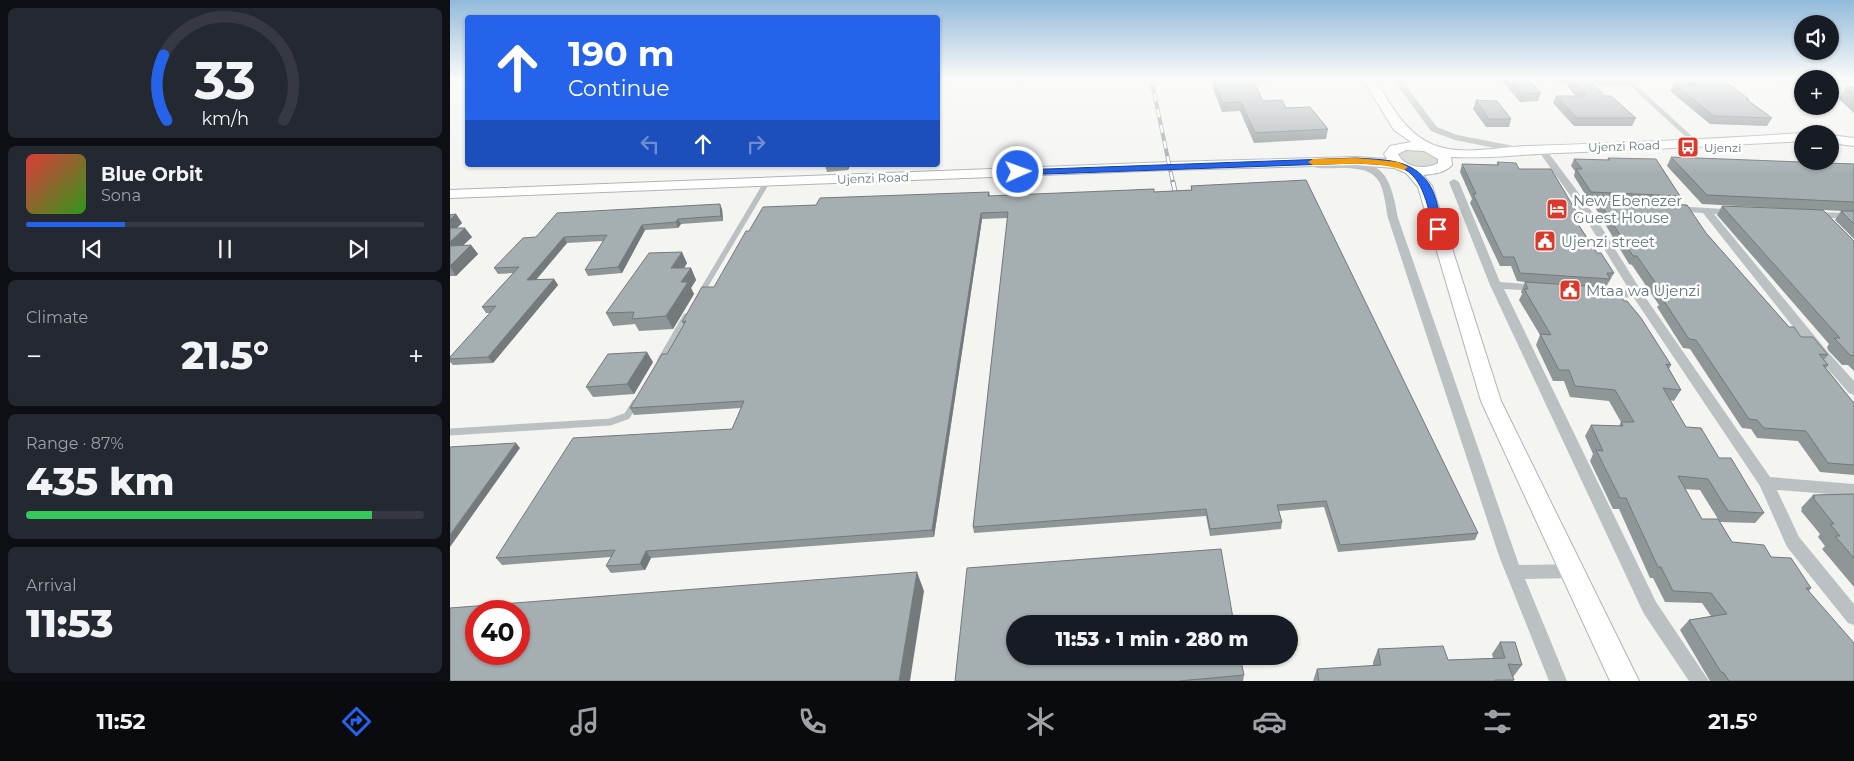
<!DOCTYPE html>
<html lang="en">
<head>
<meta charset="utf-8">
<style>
	:root { --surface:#171b24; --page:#242831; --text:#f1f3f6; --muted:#9ea1a6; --line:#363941; --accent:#2563eb }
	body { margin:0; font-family:Montserrat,sans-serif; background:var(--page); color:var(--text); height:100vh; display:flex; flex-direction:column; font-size:19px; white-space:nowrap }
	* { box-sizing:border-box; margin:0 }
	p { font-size:16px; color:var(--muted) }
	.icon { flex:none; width:28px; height:28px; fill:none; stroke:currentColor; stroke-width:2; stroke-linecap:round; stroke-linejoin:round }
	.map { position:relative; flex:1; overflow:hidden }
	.panel { display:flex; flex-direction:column; gap:8px; padding:8px; background:#0d0f14; width:450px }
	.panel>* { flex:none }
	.hud { position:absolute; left:15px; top:15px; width:475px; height:152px; border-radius:5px; box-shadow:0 1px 4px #0004; background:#2563eb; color:#fff; overflow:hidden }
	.fabs { position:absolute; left:1344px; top:15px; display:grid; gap:10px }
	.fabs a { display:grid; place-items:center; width:45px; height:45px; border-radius:50%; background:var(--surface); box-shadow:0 1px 4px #0004; font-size:25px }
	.speed { position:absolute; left:15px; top:600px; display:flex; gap:10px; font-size:25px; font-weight:700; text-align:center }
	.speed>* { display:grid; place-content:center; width:65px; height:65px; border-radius:50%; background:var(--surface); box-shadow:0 1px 4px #0004; line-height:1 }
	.speed .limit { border:8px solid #d22; background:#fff; color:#111 }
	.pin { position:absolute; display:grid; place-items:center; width:42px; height:42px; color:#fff; margin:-21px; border-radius:10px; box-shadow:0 2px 8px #0006 }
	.me { position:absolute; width:55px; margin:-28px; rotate:88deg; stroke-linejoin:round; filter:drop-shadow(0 0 4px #0008) }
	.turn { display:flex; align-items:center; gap:18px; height:105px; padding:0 20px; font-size:22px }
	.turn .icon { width:65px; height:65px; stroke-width:2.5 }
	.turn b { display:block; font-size:35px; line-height:42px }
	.lanes { display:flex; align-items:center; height:48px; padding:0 20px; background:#0003; justify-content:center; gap:25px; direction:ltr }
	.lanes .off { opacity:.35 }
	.big { font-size:38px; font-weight:800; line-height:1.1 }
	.panel .tile { flex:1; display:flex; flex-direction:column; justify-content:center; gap:8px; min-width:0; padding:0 18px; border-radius:8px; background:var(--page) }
	.panel .dial { align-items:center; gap:0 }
	.dial svg { height:130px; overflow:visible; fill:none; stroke:var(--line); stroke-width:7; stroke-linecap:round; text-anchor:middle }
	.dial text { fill:var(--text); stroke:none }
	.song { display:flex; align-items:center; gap:15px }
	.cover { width:60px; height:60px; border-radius:8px; background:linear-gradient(135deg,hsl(0 70% 55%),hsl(110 70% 35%)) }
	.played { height:5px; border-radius:2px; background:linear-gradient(90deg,var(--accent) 25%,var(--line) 25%) }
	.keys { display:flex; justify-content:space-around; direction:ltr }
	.heat { display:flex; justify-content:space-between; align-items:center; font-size:28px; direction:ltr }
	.charge { height:8px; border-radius:4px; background:linear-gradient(90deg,#34c759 87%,var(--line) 0) }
	.trip { position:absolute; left:556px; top:615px; width:292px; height:50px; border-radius:25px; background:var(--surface); box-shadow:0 1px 4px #0004; font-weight:800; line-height:50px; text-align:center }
	.tab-bar { display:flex; height:80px; justify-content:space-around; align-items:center; background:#090b0e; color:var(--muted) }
	.tab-bar .icon { width:35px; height:35px }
	.tab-bar .on { color:var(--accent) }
	.tab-bar b { font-size:22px; color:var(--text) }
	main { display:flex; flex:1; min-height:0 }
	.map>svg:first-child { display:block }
</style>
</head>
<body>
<main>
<section class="panel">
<div class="tile dial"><svg viewBox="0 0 100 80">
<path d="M14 69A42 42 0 1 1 86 69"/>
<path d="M14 69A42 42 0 0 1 12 29" stroke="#2563eb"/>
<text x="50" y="56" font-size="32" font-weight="700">33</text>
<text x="50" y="72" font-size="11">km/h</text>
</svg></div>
<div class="tile">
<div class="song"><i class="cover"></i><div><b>Blue Orbit</b><p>Sona</p></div></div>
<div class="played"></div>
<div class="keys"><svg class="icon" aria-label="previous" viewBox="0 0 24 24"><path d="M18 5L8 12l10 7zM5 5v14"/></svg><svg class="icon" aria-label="pause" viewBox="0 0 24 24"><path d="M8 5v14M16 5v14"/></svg><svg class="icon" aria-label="next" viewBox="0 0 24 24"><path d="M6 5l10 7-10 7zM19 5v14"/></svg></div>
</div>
<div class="tile"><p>Climate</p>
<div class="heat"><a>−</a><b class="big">21.5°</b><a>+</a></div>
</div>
<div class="tile"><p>Range · 87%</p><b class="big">435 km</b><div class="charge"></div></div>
<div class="tile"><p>Arrival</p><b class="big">11:53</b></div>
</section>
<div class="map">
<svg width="1404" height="681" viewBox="0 0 1404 681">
	<rect width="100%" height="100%" fill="#f4f4f1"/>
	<!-- green -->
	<polygon fill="#d5d9d0" points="954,149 974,150 989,158 988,165 978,168 957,166 946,154"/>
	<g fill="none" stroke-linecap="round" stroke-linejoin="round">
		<!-- secondary casing -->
		<g stroke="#aeb5b8" stroke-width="2">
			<g id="secondary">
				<path d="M912,78H924C940,103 955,134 984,145C1012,156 1048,147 1078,146C1169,143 1261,139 1352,133L1355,134H1352V141C1271,146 1189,150 1108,153C1072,154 1037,159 1001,157L1002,165C995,173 983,174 973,175L982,186L1051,401L1189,681H1160L1031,401L968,187L956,173L944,168L906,165L719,170L0,198V190L719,162L906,157L937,159L934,154L940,146L961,142L944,130ZM956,150L974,151L988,159V163C975,170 955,168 948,154Z"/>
				<polygon points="1380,135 1404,138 1404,146 1380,143"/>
			</g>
		</g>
		<!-- lane-far2 -->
		<g stroke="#bbc1c3" stroke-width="4.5">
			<polyline points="1175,78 1247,144"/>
			<polyline points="1107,82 1180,83"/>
		</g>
		<!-- lane-far1 -->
		<polyline stroke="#bbc1c3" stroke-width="5.5" points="251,293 317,182"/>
		<!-- lane -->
		<g stroke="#bbc1c3" stroke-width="7">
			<polyline points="211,360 236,317"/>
			<polyline points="0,432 160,422 177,416 185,403"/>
		</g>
		<!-- street -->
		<g fill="#bbc1c3" fill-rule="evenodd">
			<polygon points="942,78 950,78 987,127 1007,135 1069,147 1073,150 1069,153 1005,140 981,131"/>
			<polygon points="1091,146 1094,147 1137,204 1193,294 1320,477 1404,484 1404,496 1327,490 1349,537 1404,604 1404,625 1398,623 1337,547 1310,486 1184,298 1153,296 1147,292 1153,288 1180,291 1127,205 1087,149"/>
			<path d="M866,162C922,162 938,156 948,218L1069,565L1122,564L1128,566L1130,571L1128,576L1122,578L1075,579L1117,681H1099L1049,556L938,218C932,181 932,168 890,168C881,168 871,169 863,167L861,165Z"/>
			<polygon points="1004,179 1009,182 1050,282 1088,285 1094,288 1088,291 1054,289 1206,602 1259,681 1239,681 1194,614 1040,285 999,182"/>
			<polygon points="1224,206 1291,210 1292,212 1287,215 1264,214 1377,351 1404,381 1404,395 1399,393 1367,357 1253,213 1220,211 1220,207"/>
			<polygon points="1362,212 1404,213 1404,219 1358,217 1357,215"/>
		</g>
		<!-- secondary -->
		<use href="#secondary" fill="#fff" fill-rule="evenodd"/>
		<!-- rail-far1 casing -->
		<g stroke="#9da5a9" stroke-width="4">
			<polyline id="rail-far1" points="701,78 723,183"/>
		</g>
		<!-- rail casing -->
		<g stroke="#9da5a9" stroke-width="5">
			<polyline id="rail" points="723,182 728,205"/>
		</g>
		<!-- rail-far1 -->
		<use href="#rail-far1" stroke="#fff" stroke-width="2.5" stroke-dasharray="8" stroke-linecap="butt"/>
		<!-- rail -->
		<use href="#rail" stroke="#fff" stroke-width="3" stroke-dasharray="9" stroke-linecap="butt"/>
	</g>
	<!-- wall -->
	<g fill="#8e9698" fill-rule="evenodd">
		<polygon points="1053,78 1146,78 1078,79 1091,93 1088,101 1070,102 1052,81"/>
		<polygon points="1226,78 1270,78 1299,99 1298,100 1322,118 1317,126 1260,124 1220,91 1224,84 1233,84"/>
		<polygon points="763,79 813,101 836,108 878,129 876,139 804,143 790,111 772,112 763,88"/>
		<polygon points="1120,79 1155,96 1186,118 1182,126 1124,126 1103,103 1106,96 1126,96 1117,86"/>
		<polygon points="1396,87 1404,87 1404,113 1389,99"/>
		<polygon points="1026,100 1061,119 1059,127 1036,127 1023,109"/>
		<polygon points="1221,157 1404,164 1404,239 1385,220 1391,211 1393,211 1373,210 1404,241 1404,371 1398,365 1392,365 1378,350 1377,347 1379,344 1267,215 1272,206 1344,209 1252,204 1217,166"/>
		<polygon points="1158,158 1230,196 1226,203 1138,199 1124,176 1125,171 1121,166 1124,159 1157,160"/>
		<path d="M1047,162L1069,169L1129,216L1126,221L1147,253L1164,273L1156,287L1174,301L1221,365L1219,369L1231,390L1224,401L1220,400L1236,427L1269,458L1314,513L1305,523L1270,522L1282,542L1321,557L1361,588L1359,591L1404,681H1260L1230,630L1239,620L1261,616L1252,603L1215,602L1203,578H1200L1169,509H1163L1140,461L1143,454L1135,436L1141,425L1169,426L1171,422L1159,401L1120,397L1114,381H1103L1086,345L1090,335L1069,300L1072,294L1071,292L1075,282L1067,281L1061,266H1050L1020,203L1022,199L1010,172L1012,164L1047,165ZM1235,489L1250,490L1268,519H1252Z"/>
		<polygon points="375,165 400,165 398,170 377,172"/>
		<polygon points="741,186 1028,533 1025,540 888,552 874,507 829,511 832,522 831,529 760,536 756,516 524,533 523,527 558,218 532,219 484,537 201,558 195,570 161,573 156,566 161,557 52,565 46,558 282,429 291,408 184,415 180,408 217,354 234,325 232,322 264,287 299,231 366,205 539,192 540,196 704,192 741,190"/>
		<polygon points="1149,201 1256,233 1339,327 1351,337 1378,355 1374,360 1378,365 1376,368 1403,402 1404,402 1404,475 1370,472 1348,441 1307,438 1301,429 1292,428 1240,349 1233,348 1207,307 1209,305 1182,265 1179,264 1146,209"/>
		<polygon points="272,209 273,221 231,224 228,228 195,230 172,273 138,276 135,270 153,241 117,243 86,279 104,279 108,285 43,363 3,365 0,362 0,357 40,313 36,313 32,307 63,273 48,274 44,268 86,237"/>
		<polygon points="6,214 12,223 7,228 22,237 12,246 21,245 28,254 6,276 0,276 0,215"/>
		<polygon points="237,263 234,268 241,268 246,280 241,288 244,294 223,329 189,331 185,324 163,326 156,313"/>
		<polygon points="203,362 184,394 143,397 136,387"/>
		<polygon points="1404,494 1404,587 1372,549 1375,546 1368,537 1370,534 1351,511 1352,509 1351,508 1363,495"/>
		<polygon points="1050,642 1072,665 1063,677 1064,680 1063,681 863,681 867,669 923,666 923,662 928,649 998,660 1043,658 1042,654"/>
		<polygon points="794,675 793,681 505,681"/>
	</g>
	<!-- shaded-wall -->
	<g fill="#747a7c">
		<polygon points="397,165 400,165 398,170"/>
		<polygon points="270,204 272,209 273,221 271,216"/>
		<polygon points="531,213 532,219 484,537 482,530"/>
		<polygon points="6,214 12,223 0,234 0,220"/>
		<polygon points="228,219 231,224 228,228 226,222"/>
		<polygon points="192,225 195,230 172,273 168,267"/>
		<polygon points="15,228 22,237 2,256 0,253 0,242"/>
		<polygon points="114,237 117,243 81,286 77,280"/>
		<polygon points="21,245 28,254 6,276 0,267 0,266"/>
		<polygon points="232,252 237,263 227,280 221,268"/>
		<polygon points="241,268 246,280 241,288 244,294 223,329 216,316 231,282"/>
		<polygon points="104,279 108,285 43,363 38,357"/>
		<polygon points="197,352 203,362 184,394 177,384"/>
		<polygon points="66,443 70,448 0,547 0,535"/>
		<polygon points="196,551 201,558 195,570 190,564"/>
		<polygon points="467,572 474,591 460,681 449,681"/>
	</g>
	<!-- building -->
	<g fill="#a5aeb1" stroke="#747a7c" fill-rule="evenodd">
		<polygon points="783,78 802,78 813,101 832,100 836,108 860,107 878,129 805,133 791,102 773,103 763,79"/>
		<polygon points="1059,78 1077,78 1091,93 1073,94"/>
		<polygon points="1240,78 1270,78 1299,99 1296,99 1322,118 1264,116 1224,84 1247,84"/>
		<polygon points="1120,79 1138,79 1155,96 1161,96 1186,118 1127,118 1106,96 1136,96"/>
		<polygon points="1396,87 1404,87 1404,94"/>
		<polygon points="1026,100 1047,101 1061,119 1039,119"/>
		<polygon points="1221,157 1404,164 1404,202 1257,195"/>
		<polygon points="1158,158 1206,159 1230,196 1141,192 1126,169 1132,169 1124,159 1160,160"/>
		<polygon points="1047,162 1066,163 1069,169 1101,169 1129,216 1122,215 1147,253 1151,253 1164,273 1157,273 1160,279 1070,273 1064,257 1053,257 1023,194 1026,194 1012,164 1049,165"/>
		<polygon points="856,180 1028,533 890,545 876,501 827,505 832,522 760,529 756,509 523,527 558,212 531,213 482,530 196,551 190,564 156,566 165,550 46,558 123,438 282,429 294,401 180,408 212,354 217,354 236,321 232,322 252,287 264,287 296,231 299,231 313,207 366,205 370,198 539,192 538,196 704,189 704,192 742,190 741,186"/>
		<polygon points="1149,201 1237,205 1256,233 1339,327 1344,327 1351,337 1363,337 1378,355 1369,354 1378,365 1373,365 1403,402 1404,402 1404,465 1378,463 1356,431 1314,428 1307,420 1299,419 1246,340 1239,339 1212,298 1216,298 1187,256 1183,256"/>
		<polygon points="270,204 271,216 228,219 226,222 192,225 168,267 135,270 157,235 114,237 77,280 104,279 38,357 0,359 0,357 46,306 32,307 69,267 44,268 73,238 86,237 107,213"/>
		<polygon points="1272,206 1373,210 1404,241 1404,356 1400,355 1386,340 1384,338 1390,338"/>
		<polygon points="1391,211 1404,211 1404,224"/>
		<polygon points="6,214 0,220 0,215"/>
		<polygon points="0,228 15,228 0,242"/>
		<polygon points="21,245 0,266 0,246"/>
		<polygon points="232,252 221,268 241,268 231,282 238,282 216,316 182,319 184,312 156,313 199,253"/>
		<polygon points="1075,282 1167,288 1174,301 1177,301 1191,318 1221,365 1216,364 1231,390 1213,388 1236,427 1251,428 1269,458 1281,458 1314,513 1278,511 1258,479 1228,476 1252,519 1268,519 1282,542 1314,545 1321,557 1341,558 1361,588 1356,588 1404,643 1404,681 1279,681 1274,673 1271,672 1239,620 1277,614 1261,593 1223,591 1211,567 1208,567 1176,498 1170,498 1146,450 1153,451 1141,425 1173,426 1171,422 1184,422 1165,390 1125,386 1119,370 1109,370 1090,334 1101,335 1074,289 1078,289"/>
		<polygon points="197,352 177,384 136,387 158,354"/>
		<polygon points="66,443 0,535 0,447"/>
		<polygon points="1404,494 1404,558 1385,536 1390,536 1380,524 1384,524 1363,498 1365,498 1363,495"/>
		<polygon points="771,549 784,624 565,624 565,656 790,656 794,675 729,681 505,681 517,568"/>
		<path d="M467,572L449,681H0V608ZM26,611H69V654H26Z"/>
		<polygon points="1050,642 1065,642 1072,665 1058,664 1064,680 1045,680 1045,681 869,681 867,669 931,665 928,649 993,646 998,660 1055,658"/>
	</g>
	<!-- sky -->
	<linearGradient id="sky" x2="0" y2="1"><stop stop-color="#92bada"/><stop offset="0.45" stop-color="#fafaf9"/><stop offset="1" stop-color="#fafaf9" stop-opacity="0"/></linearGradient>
	<rect width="1404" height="174" fill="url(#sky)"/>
	<!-- route -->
	<path fill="#2563eb" stroke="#184099" d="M906,158C933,160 962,158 979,184C987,196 989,215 993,229L992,231H988L984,229C977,206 973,171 945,166C932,164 919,164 906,163L568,175L563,172L568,170Z"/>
	<!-- slow -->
	<path fill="#f59e0b" d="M906,158L948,162L958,167L954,170C925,161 893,164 863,165L858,162L863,159Z"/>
	<!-- icons -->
	<defs>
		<g id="bus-square" transform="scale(1.125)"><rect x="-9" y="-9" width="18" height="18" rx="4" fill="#da392c" stroke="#fff"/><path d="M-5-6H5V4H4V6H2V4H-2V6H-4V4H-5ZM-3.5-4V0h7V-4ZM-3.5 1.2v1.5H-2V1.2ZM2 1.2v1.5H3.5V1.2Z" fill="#fff"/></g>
		<g id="hotel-square" transform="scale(1.125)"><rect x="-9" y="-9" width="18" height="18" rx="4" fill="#da392c" stroke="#fff"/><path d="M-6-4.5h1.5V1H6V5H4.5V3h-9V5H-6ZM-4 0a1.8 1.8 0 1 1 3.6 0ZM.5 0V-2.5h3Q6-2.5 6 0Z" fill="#fff"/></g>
		<g id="civic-square" transform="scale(1.125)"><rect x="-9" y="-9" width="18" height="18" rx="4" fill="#da392c" stroke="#fff"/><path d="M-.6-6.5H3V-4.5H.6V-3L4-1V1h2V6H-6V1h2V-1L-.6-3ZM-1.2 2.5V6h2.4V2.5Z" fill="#fff"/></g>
	</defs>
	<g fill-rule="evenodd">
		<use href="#bus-square" x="1238" y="147"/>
		<use href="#hotel-square" x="1107" y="209"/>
		<use href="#civic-square" x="1095" y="241"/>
		<use href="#civic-square" x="1120" y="290"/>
	</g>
	<g text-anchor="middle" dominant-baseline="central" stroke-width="5" stroke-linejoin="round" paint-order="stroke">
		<!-- far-street labels -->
		<g font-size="12" fill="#657880" stroke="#fff">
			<text transform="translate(1174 146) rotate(-2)">Ujenzi Road</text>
			<text transform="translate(423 178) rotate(-2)">Ujenzi Road</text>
		</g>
		<!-- far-poi labels -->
		<g font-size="12" fill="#657880" stroke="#fff" text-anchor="start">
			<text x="1254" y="147">Ujenzi</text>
		</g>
		<!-- poi labels -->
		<g font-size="15" fill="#657880" stroke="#fff" text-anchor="start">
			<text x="1123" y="200">New Ebenezer<tspan x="1123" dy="17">Guest House</tspan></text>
			<text x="1111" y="241">Ujenzi street</text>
			<text x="1136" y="290">Mtaa wa Ujenzi</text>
		</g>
	</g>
</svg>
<div class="fabs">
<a><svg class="icon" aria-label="sound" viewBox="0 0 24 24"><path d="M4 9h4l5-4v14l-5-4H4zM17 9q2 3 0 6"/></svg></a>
<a>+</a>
<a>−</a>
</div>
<div class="speed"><div class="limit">40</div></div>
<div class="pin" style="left:988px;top:229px;background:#d93025"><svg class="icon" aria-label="arrive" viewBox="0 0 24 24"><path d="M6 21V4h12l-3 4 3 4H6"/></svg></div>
<svg class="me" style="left:568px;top:172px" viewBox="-20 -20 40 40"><circle r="17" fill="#2563eb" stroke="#fff" stroke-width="3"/><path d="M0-11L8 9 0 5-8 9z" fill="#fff"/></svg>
<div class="trip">11:53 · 1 min · 280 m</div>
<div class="hud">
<div class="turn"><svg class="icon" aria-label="ahead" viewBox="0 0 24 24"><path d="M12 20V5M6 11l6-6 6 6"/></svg><div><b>190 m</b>Continue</div></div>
<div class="lanes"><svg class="icon off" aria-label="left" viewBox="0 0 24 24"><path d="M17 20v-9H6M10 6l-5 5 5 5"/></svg><svg class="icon" aria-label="ahead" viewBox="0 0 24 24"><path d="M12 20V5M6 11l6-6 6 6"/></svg><svg class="icon off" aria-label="right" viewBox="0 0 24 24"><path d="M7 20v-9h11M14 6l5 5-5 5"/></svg></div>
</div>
</div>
</main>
<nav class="tab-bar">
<b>11:52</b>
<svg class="icon on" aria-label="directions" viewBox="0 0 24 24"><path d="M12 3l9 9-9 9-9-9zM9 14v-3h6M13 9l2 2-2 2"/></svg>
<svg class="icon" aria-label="music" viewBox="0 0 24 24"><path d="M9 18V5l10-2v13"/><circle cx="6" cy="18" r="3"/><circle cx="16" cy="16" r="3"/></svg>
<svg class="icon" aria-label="phone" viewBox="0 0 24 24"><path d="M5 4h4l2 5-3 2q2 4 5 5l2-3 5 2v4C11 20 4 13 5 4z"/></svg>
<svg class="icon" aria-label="climate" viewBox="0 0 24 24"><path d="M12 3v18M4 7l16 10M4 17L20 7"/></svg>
<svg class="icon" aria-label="car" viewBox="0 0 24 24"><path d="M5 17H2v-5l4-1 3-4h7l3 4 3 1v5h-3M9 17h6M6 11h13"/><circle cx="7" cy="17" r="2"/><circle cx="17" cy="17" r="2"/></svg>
<svg class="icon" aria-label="filters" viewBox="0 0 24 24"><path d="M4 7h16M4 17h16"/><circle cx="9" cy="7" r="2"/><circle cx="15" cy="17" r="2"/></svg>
<b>21.5°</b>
</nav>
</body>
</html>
